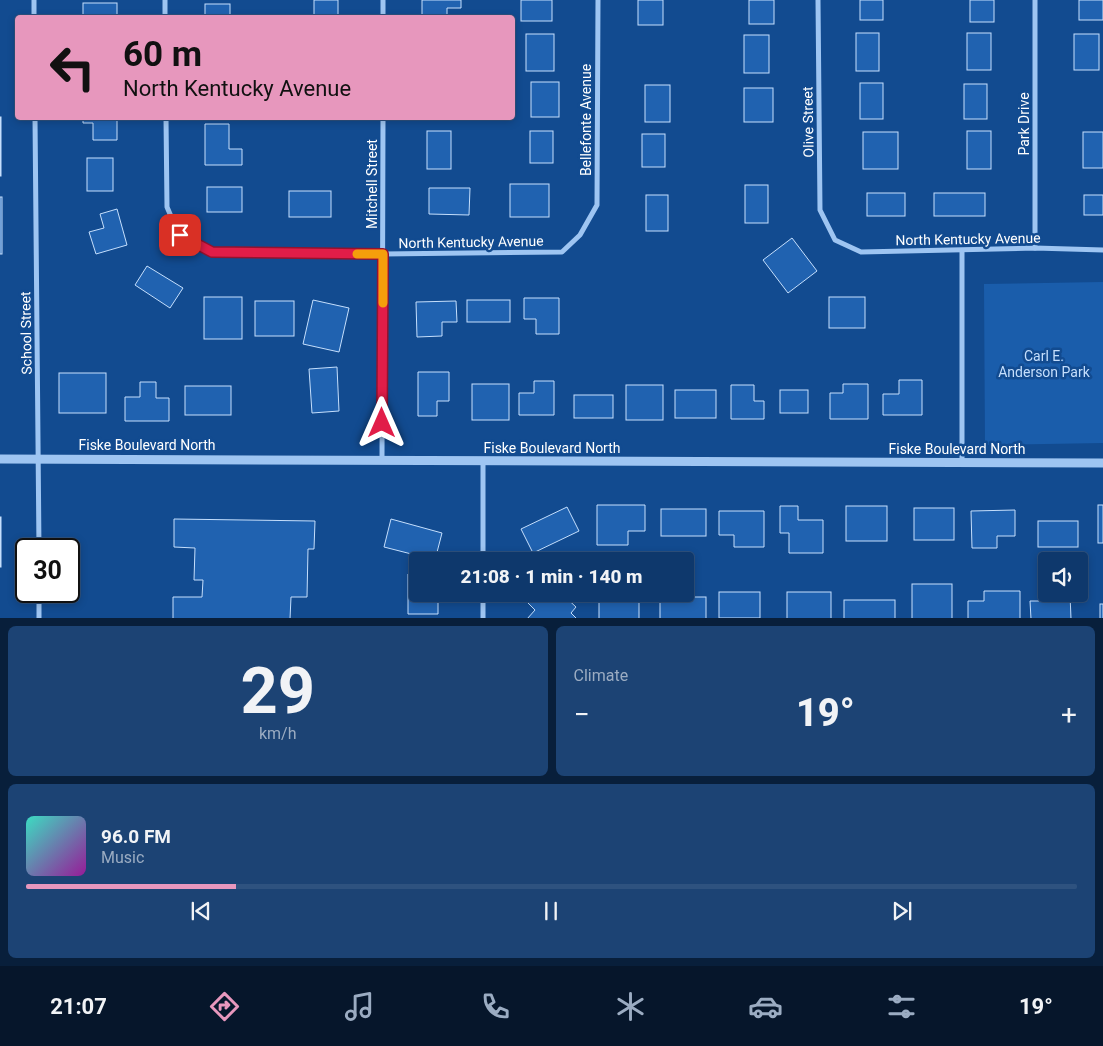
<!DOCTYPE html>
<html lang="en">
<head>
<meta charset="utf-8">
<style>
	:root { --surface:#0e386c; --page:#1c4374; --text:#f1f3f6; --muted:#9bacc2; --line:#2e527f; --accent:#e797bd }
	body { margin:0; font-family:Roboto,sans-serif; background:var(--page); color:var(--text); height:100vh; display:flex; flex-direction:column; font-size:19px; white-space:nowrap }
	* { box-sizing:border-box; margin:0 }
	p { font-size:16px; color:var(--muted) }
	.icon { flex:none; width:28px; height:28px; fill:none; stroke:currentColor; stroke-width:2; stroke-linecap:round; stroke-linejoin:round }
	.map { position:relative; height:618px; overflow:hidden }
	.panel { display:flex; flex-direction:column; gap:8px; padding:8px; background:#081f3b; flex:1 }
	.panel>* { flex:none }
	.top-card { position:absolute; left:15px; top:15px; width:500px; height:105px; border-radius:5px; box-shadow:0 2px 8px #0003,0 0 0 1px var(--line); background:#e797bd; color:#111; overflow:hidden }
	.controls { position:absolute; left:1038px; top:552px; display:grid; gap:10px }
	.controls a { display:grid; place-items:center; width:50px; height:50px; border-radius:5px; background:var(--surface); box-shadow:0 2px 8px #0003,0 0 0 1px var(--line); font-size:25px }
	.speed { position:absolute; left:15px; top:538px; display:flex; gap:10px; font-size:25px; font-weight:700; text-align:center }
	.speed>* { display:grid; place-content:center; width:65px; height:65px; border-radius:50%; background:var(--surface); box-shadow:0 2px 8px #0003,0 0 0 1px var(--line); line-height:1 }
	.speed .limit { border:2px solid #111; border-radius:8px; background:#fff; color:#111 }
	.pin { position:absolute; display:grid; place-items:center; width:42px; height:42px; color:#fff; margin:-21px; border-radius:10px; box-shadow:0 2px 8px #0006 }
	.me { position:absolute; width:55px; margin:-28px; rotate:0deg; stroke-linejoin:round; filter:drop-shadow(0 0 4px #0008) }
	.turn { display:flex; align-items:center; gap:18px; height:105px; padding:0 25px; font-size:22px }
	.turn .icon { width:65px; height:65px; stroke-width:2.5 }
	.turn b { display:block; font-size:35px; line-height:42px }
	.big { font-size:38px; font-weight:800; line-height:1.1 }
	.panel .card { flex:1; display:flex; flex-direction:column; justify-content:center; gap:8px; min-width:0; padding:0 18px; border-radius:8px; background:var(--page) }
	.panel .dial { align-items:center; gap:0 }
	.dial b { font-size:65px; line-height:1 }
	.song { display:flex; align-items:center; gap:15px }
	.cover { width:60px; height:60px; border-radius:8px; background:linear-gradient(135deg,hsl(170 70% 55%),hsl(300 70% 35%)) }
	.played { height:5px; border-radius:2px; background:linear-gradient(90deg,var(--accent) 20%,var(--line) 20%) }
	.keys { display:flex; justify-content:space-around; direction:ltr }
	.heat { display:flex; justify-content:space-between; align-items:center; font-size:28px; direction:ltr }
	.panel .tiles { flex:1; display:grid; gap:8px; grid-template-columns:1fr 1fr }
	.card:last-child { grid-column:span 2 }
	.trip { position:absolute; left:409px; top:552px; width:285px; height:50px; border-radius:5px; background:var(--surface); box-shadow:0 2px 8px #0003,0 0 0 1px var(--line); font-weight:800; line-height:50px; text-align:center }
	.tabs { display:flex; height:80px; justify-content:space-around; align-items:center; background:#06162b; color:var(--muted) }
	.tabs .icon { width:35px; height:35px }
	.tabs .on { color:var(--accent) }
	.tabs b { font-size:22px; color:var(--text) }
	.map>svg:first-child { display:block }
</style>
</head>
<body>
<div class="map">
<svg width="1103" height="619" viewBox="0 0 1103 619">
	<rect width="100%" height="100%" fill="#124b90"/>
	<!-- green -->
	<polygon fill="#1a5dab" points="1103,282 1103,443 985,445 984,284"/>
	<!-- building -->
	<g fill="#2062b0" stroke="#c5dffd">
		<rect x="314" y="0" width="24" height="18"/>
		<polygon points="422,0 461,0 461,8 447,8 447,18 422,18"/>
		<rect x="521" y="0" width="31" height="21"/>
		<rect x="638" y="0" width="25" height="25"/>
		<rect x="749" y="0" width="25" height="24"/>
		<rect x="860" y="0" width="23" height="20"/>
		<rect x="970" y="0" width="24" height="22"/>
		<rect x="1079" y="0" width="24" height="20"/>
		<rect x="83" y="3" width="34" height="15"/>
		<rect x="205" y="4" width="25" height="14"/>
		<rect x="856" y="33" width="23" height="38"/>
		<rect x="967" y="33" width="24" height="37"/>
		<rect x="526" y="34" width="28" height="37"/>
		<rect x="1074" y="34" width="25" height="36"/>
		<rect x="744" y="35" width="25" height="38"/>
		<rect x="531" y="82" width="28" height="35"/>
		<rect x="860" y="83" width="23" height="36"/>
		<rect x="964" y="84" width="23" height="35"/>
		<rect x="645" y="85" width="25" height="37"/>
		<rect x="744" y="88" width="29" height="34"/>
		<rect x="0" y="117" width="1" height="59"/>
		<polygon points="83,118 117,118 117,140 93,140 93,123 83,123"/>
		<rect x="424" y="118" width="24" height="2"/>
		<polygon points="205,124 229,124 229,149 242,149 242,165 205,165"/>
		<rect x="427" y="131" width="24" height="38"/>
		<rect x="530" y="131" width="23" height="32"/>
		<rect x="967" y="131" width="24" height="38"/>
		<rect x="863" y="132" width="35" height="37"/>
		<rect x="1083" y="132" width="20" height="36"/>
		<rect x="642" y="134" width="23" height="33"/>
		<rect x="87" y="158" width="26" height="33"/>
		<rect x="510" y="184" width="39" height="33"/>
		<rect x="745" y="185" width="23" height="38"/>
		<rect x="207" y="187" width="35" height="25"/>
		<polygon points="429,188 470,188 469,215 429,214"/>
		<rect x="289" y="191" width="42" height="26"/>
		<rect x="867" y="193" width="38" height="23"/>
		<rect x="934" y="193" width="51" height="23"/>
		<rect x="646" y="195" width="22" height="36"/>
		<rect x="1084" y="195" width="19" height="20"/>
		<rect x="0" y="197" width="2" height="57"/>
		<polygon points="117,209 127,245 96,254 89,232 104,228 100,214"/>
		<polygon points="792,238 817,271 788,293 763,260"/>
		<polygon points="147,266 183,288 170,308 135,285"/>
		<rect x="204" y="297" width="38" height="42"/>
		<rect x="829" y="297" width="36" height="31"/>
		<polygon points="524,298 559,298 559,334 536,334 536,319 524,319"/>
		<polygon points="313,300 349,308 339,352 303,344"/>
		<rect x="467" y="300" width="43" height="22"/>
		<rect x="255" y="301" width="39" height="35"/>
		<polygon points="456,301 457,322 442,322 442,336 417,337 416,302"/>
		<polygon points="337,367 339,411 312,413 309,369"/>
		<polygon points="418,372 449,372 449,401 437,401 437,416 418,416"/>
		<rect x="59" y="373" width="47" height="40"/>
		<polygon points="899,380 922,380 922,415 883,415 883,394 899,394"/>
		<polygon points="534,381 554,381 554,415 519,415 519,393 534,393"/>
		<polygon points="140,382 156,382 156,398 169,398 169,421 125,421 125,397 140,397"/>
		<rect x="472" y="384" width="37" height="36"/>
		<polygon points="843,384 868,384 868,419 830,419 830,393 843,393"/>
		<rect x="626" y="385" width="37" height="35"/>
		<polygon points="731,385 754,385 754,401 764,401 764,419 731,419"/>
		<rect x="185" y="386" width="46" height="29"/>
		<rect x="675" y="390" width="41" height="28"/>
		<rect x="780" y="390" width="28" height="23"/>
		<rect x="574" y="395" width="39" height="23"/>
		<polygon points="597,505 645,505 645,531 628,531 628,545 597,545"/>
		<rect x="1098" y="505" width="5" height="38"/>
		<polygon points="780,506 798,506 798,520 823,520 823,553 789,553 789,533 780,533"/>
		<rect x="846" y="506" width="41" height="35"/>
		<polygon points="567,507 579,531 533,553 521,529"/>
		<rect x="914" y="508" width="40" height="32"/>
		<rect x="661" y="509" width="45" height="27"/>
		<polygon points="1015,510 1015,536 997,536 997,548 972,548 971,511"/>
		<polygon points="719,511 764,511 764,547 734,547 734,535 719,535"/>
		<rect x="0" y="517" width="1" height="50"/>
		<polygon points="174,519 315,521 314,549 308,549 307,597 291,597 290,619 173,619 173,597 202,597 203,580 194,580 195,548 174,547"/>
		<polygon points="391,519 442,533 435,560 384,547"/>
		<rect x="1038" y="521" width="40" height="26"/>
		<polygon points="408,574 418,574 418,594 438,594 438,614 408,614"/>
		<rect x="912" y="584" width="40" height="35"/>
		<polygon points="1044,589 1046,589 1046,594 1070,594 1071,619 1031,619 1030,601 1044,601"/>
		<polygon points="984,591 1020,591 1020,619 968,619 968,601 984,601"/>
		<rect x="719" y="592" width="41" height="26"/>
		<rect x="787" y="592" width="44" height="27"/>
		<polygon points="527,594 562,594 576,607 571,613 577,619 527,619 535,610 523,598"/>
		<polygon points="599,594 626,594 626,598 639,598 639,619 599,619"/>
		<rect x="660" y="597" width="46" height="22"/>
		<rect x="844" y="600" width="51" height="19"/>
		<rect x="1100" y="604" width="3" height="15"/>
	</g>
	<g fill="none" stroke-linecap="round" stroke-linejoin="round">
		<!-- minor -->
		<g stroke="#9ec5f2" stroke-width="5">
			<polyline points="34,0 34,18"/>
			<polyline points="165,0 165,18"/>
			<polyline points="383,0 383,18"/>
			<polyline points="818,0 820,210 835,240 861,252 1035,248 1103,250"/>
			<polyline points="1035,0 1035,248"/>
			<polyline points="35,118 39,549"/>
			<polyline points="166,118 167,207 179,235 212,252 383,254 562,252 580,235 597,205 598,0"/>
			<polyline points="962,251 962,463"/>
			<polyline points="382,460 383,118"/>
			<polyline points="483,461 483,561"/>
			<polyline points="483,594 483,619"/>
			<polyline points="39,619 39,591"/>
		</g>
		<!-- tertiary -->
		<polyline stroke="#9ec5f2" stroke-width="9" points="0,459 1103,463"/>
	</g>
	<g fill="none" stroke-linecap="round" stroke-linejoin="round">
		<!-- route casing -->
		<g stroke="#92132f" stroke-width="12">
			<polyline id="route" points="180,235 212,252 383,254 382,423"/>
		</g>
		<!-- route -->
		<use href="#route" stroke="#e11d48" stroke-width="9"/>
		<!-- slow -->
		<polyline stroke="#f59e0b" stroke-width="9" points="357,254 383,254 383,303"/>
	</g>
	<g text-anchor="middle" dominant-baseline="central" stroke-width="5" stroke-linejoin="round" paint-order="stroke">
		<!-- street labels -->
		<g font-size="14" fill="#fff" stroke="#124b90">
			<text transform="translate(586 120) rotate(-90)">Bellefonte Avenue</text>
			<text transform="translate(808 122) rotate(-91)">Olive Street</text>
			<text transform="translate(1024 124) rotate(-90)">Park Drive</text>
			<text transform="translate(372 184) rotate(-90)">Mitchell Street</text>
			<text transform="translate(968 239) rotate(-1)">North Kentucky Avenue</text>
			<text transform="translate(471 242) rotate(-1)">North Kentucky Avenue</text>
			<text transform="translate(26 333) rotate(-91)">School Street</text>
			<text x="147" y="445">Fiske Boulevard North</text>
			<text x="552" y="448">Fiske Boulevard North</text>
			<text x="957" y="449">Fiske Boulevard North</text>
		</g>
		<!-- park labels -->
		<g font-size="14" fill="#c5dffd" stroke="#124b90">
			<text x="1044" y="356">Carl E.<tspan x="1044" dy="16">Anderson Park</tspan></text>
		</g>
	</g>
</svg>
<div class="controls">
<a><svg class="icon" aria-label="sound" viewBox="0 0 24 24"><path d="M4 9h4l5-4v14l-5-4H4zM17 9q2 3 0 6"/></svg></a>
</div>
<div class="speed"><div class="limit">30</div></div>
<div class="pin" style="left:180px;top:235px;background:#d93025"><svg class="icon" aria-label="arrive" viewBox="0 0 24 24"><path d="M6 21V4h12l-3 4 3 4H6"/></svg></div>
<svg class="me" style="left:382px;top:423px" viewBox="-20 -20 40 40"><path d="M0-17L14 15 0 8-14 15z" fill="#e11d48" stroke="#fff" stroke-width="4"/></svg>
<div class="trip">21:08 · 1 min · 140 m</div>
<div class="top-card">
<div class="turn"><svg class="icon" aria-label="left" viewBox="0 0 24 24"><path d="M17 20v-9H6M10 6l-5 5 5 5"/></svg><div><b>60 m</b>North Kentucky Avenue</div></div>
</div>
</div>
<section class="panel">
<div class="tiles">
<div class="card dial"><b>29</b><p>km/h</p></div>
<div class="card"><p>Climate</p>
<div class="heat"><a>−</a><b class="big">19°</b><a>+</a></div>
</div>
<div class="card">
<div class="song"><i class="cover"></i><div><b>96.0 FM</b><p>Music</p></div></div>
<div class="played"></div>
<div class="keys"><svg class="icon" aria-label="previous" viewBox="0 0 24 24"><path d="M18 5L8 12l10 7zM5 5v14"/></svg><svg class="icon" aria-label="pause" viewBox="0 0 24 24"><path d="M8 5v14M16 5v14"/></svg><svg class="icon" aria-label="next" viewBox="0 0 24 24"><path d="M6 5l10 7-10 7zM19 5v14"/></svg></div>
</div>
</div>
</section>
<nav class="tabs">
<b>21:07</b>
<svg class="icon on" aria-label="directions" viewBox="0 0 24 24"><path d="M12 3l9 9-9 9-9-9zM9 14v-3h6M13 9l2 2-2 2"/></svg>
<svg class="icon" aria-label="music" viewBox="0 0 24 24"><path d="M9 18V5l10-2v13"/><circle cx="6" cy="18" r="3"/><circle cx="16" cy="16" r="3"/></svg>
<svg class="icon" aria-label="phone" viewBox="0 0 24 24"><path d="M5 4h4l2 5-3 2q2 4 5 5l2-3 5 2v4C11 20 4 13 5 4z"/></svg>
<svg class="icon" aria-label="climate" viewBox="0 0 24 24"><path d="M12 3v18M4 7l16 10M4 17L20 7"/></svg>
<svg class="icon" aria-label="car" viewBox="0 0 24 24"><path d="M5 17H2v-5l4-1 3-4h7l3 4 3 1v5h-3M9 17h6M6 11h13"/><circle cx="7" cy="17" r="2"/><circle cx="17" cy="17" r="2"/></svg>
<svg class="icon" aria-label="filters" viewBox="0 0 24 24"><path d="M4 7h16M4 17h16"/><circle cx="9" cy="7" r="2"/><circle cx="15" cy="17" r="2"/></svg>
<b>19°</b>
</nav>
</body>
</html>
